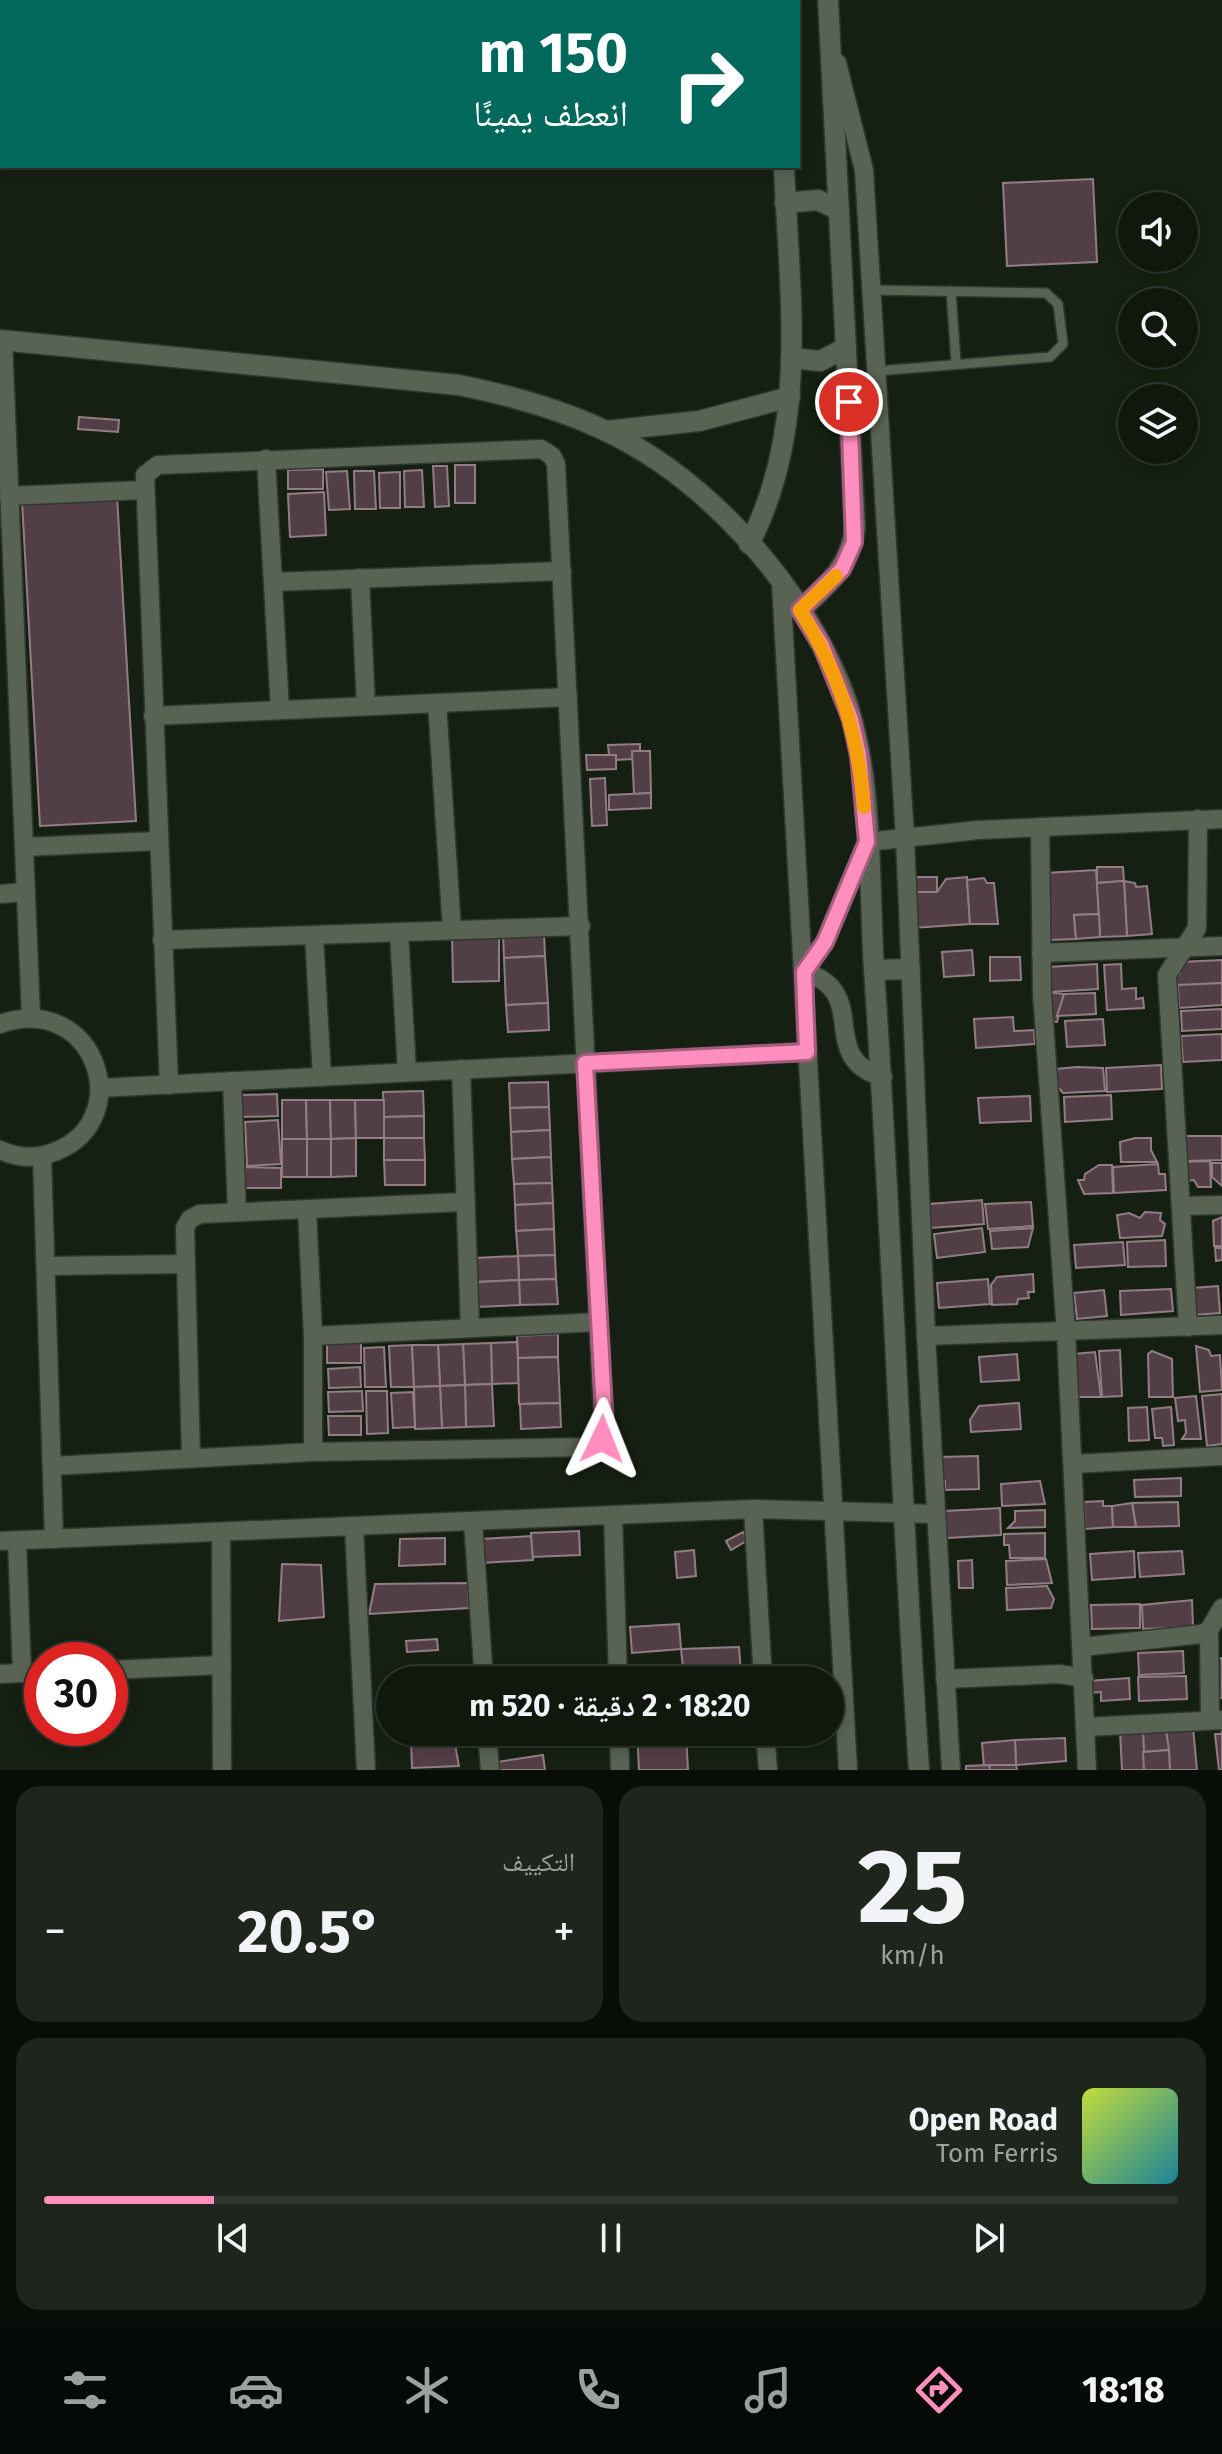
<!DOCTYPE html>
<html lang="ar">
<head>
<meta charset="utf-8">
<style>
	:root { --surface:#10180e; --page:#1e251c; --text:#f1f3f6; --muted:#9ca09e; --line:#30372e; --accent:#fe8ebe }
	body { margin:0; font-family:"Fira Sans","Noto Naskh Arabic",sans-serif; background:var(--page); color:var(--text); direction:rtl; height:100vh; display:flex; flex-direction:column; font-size:30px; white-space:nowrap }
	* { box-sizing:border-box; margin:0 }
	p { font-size:26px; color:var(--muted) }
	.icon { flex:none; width:44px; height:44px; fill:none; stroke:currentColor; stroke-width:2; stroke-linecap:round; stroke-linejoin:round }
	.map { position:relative; height:1770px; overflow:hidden; direction:ltr }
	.side { display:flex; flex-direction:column; gap:16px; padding:16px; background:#090d08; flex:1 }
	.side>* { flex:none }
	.hud { position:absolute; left:0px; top:0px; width:800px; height:168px; box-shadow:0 4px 12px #0003,0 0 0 2px var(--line); direction:rtl; background:#00695c; color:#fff; overflow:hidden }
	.tools { position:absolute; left:1118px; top:192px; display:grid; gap:16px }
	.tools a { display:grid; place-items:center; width:80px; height:80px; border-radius:50%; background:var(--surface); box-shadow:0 4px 12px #0003,0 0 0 2px var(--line); font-size:40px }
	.speed { position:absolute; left:24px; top:1642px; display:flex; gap:16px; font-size:40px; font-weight:700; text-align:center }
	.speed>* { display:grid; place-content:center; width:104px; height:104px; border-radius:50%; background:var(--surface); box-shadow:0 4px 12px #0003,0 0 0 2px var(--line); line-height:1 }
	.speed .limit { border:12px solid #d22; background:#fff; color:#111 }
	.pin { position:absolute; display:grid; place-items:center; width:68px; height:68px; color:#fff; margin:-34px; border:4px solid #fff; border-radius:50%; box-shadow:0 2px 8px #0007 }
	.me { position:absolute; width:88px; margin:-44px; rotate:2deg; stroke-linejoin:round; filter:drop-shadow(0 0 6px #0008) }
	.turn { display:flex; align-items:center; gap:28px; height:168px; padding:0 40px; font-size:36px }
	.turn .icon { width:104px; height:104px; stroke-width:2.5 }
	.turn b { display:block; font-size:56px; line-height:68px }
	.big { font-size:60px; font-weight:700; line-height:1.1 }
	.side .tile { flex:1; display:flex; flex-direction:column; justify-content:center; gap:12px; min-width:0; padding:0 28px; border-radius:24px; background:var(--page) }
	.side .dial { align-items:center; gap:0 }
	.dial b { font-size:104px; line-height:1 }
	.song { display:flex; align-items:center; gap:24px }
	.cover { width:96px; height:96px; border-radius:12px; background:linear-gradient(135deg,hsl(70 70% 55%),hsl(190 70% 35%)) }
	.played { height:8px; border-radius:4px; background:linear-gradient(90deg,var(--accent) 15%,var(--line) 15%) }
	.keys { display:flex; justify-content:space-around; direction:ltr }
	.heat { display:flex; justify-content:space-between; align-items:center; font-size:44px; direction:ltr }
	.side .tiles { flex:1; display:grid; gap:16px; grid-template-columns:1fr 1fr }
	.tile:last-child { grid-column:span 2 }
	.trip { position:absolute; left:376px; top:1666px; width:468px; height:80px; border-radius:40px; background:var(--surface); box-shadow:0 4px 12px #0003,0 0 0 2px var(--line); font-weight:700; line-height:80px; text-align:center; direction:rtl }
	.tabs { display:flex; height:128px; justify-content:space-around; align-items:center; background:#060a06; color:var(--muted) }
	.tabs .icon { width:56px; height:56px }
	.tabs .active { color:var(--accent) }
	.tabs b { font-size:36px; color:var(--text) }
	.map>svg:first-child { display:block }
</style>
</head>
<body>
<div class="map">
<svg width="1222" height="1770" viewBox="0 0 1222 1770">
	<rect width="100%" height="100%" fill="#162012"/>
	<!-- building -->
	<g fill="#523f46" stroke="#937d85" stroke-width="2">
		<polygon points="1093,179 1097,262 1007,266 1003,183"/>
		<polygon points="79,417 119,420 118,432 78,429"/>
		<rect x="455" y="465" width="20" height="38"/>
		<polygon points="433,466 447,466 449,506 435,507"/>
		<polygon points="323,469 323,489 288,489 288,470"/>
		<polygon points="422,470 424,507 405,507 404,471"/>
		<polygon points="347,471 350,509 329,510 326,472"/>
		<polygon points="354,471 374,471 376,509 355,509"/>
		<polygon points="400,472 400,508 380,508 379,473"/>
		<polygon points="324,492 326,535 290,537 288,494"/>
		<polygon points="117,496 136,821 40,826 22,501"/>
		<polygon points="640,744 640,751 632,751 633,759 616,760 616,755 609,755 608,745"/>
		<polygon points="632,751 650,751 651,793 634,794"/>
		<polygon points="586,755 616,755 616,769 587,770"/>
		<polygon points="605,778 607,825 592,826 590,779"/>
		<polygon points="651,793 651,808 609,810 609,795"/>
		<polygon points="1097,867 1123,867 1124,881 1097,883"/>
		<polygon points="1096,870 1099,914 1074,915 1076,939 1049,940 1045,873"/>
		<rect x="912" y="877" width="25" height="15"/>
		<polygon points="967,877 970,924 913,928 912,892 937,892 946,879"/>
		<polygon points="984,878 987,883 994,883 998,924 970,924 967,880"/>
		<polygon points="1124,881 1135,883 1136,887 1147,886 1152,934 1127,936"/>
		<polygon points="1124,881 1127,936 1100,937 1097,883"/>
		<polygon points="1099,914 1100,937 1076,939 1074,915"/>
		<polygon points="544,932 545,956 504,958 503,934"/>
		<polygon points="499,934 499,981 453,982 452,935"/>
		<polygon points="972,950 974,975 944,977 942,952"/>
		<polygon points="545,956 548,1003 506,1005 504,958"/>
		<polygon points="990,957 1020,957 1021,980 990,981"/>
		<polygon points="1222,960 1222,983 1173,986 1172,974 1180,974 1180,962"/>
		<polygon points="1097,964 1098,989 1049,992 1048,967"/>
		<polygon points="1121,964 1122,989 1136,988 1136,999 1143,998 1144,1008 1107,1010 1104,965"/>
		<polygon points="1222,983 1222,1005 1179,1008 1178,985"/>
		<polygon points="1047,992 1064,994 1057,1022 1044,1021"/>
		<polygon points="1095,993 1096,1014 1057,1016 1064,994"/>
		<polygon points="548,1003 549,1030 508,1032 506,1005"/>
		<polygon points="1222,1009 1222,1029 1182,1031 1181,1011"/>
		<polygon points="1013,1017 1014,1031 1034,1030 1035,1044 976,1048 974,1019"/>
		<polygon points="1103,1019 1105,1045 1067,1047 1065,1021"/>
		<polygon points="1222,1034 1222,1060 1183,1062 1181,1036"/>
		<polygon points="1161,1065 1162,1089 1107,1092 1106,1068"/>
		<polygon points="1077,1067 1103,1068 1105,1091 1063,1093 1058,1087 1056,1069"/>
		<polygon points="548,1082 549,1107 510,1108 509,1083"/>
		<polygon points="423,1091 424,1116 384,1117 383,1092"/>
		<polygon points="277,1094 278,1116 242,1117 242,1095"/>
		<polygon points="1111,1095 1112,1119 1065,1122 1064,1097"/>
		<polygon points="1030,1096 1031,1121 980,1123 978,1098"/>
		<polygon points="282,1100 306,1100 307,1139 282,1139"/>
		<polygon points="306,1100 330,1100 331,1139 307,1139"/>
		<polygon points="330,1100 355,1100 356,1138 331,1139"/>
		<polygon points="355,1100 384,1100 384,1138 356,1138"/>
		<polygon points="549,1107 550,1130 511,1132 510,1108"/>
		<polygon points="424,1116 424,1138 384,1138 384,1117"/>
		<polygon points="278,1120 281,1164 247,1166 245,1122"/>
		<polygon points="550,1130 551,1157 512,1159 511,1132"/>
		<polygon points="1186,1136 1222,1136 1222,1160 1187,1161"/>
		<polygon points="356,1138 356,1176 331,1177 331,1139"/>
		<polygon points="384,1138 424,1138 425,1160 384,1160"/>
		<polygon points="1135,1138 1151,1138 1151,1150 1157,1162 1121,1162 1120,1142"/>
		<rect x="282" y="1139" width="25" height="38"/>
		<rect x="307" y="1139" width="24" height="38"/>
		<polygon points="551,1157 552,1183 514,1184 512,1159"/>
		<polygon points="384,1160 425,1160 425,1185 385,1185"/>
		<polygon points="1210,1161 1211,1187 1198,1187 1194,1180 1184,1181 1183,1162"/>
		<polygon points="1212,1163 1222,1163 1222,1186 1212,1177"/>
		<polygon points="1158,1164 1159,1174 1165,1174 1166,1190 1114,1193 1113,1167"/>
		<polygon points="1099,1165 1112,1165 1113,1193 1084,1194 1078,1180 1084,1180 1085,1174"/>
		<polygon points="245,1167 281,1168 281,1188 245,1188"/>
		<polygon points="552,1183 553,1203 515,1205 514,1184"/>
		<polygon points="982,1200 984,1224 931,1228 929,1204"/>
		<polygon points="1031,1202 1033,1226 988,1229 985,1204"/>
		<polygon points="553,1203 554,1229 516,1231 515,1205"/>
		<polygon points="1145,1212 1161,1213 1160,1220 1165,1224 1162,1236 1120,1238 1117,1215 1129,1213 1140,1218"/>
		<polygon points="1222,1217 1222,1246 1214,1246 1213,1221"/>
		<polygon points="982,1228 985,1252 937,1258 934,1234"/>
		<polygon points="1033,1228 1028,1247 992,1249 990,1231"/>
		<polygon points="554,1229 555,1255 518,1256 516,1231"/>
		<polygon points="1165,1240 1166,1266 1128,1267 1127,1242"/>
		<polygon points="1123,1242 1125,1265 1076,1268 1074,1245"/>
		<polygon points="1215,1248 1222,1248 1222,1260 1216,1261"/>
		<polygon points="555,1255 556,1279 519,1280 518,1256"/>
		<polygon points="518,1256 519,1280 476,1282 475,1258"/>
		<polygon points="1033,1274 1034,1292 1028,1292 1029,1298 1018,1299 1017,1304 992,1305 991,1285 997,1277"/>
		<polygon points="556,1279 558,1304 520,1305 519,1280"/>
		<polygon points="988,1279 990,1304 939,1308 937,1283"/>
		<polygon points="519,1280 520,1305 477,1307 476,1282"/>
		<polygon points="1218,1286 1220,1313 1195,1315 1192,1288"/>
		<polygon points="1171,1289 1173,1311 1121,1315 1120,1291"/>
		<polygon points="1104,1290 1107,1316 1077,1319 1074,1293"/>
		<polygon points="558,1334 558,1357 518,1358 517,1336"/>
		<rect x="327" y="1342" width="34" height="21"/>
		<polygon points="517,1342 519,1383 492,1384 491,1343"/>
		<polygon points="491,1343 492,1384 465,1385 463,1344"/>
		<polygon points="463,1344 465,1385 440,1386 438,1345"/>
		<polygon points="412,1345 414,1387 391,1387 389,1346"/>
		<polygon points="412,1345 438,1345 440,1386 414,1387"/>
		<polygon points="1196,1346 1209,1350 1211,1356 1220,1355 1222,1390 1200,1392"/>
		<polygon points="384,1347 386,1387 365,1387 364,1348"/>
		<polygon points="1120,1350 1122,1396 1102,1397 1099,1351"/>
		<polygon points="1152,1351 1172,1359 1173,1397 1149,1397 1148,1354"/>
		<polygon points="1095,1352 1101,1397 1077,1397 1074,1354"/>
		<polygon points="1017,1354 1019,1380 981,1382 979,1357"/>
		<polygon points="558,1357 560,1403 519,1404 518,1358"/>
		<polygon points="360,1367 361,1387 329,1388 328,1369"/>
		<polygon points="492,1384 494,1426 466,1427 465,1385"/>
		<polygon points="465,1385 466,1427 442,1428 440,1386"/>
		<polygon points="440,1386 442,1428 415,1429 414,1387"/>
		<polygon points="362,1391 363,1411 329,1412 328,1392"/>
		<polygon points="366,1391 387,1391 388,1433 367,1434"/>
		<polygon points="413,1392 415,1427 393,1428 391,1393"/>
		<polygon points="1222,1394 1222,1444 1207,1446 1202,1396"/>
		<polygon points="1196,1396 1201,1439 1182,1439 1186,1433 1185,1420 1178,1421 1175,1398"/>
		<polygon points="560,1403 561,1427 521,1429 520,1404"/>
		<polygon points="1019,1403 1021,1429 971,1432 970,1420 979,1406"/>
		<polygon points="1147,1407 1149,1440 1129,1441 1128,1408"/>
		<polygon points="1171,1407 1174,1445 1163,1446 1162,1438 1155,1438 1152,1409"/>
		<polygon points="328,1416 361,1416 361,1435 329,1435"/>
		<polygon points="978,1456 979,1489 945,1490 945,1481 940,1476 939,1457"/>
		<polygon points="1181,1478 1181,1496 1135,1497 1134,1480"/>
		<polygon points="1040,1481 1045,1504 1002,1506 1001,1484"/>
		<polygon points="1103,1501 1103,1506 1112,1506 1113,1527 1085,1529 1084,1502"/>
		<polygon points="1178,1502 1179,1526 1136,1527 1132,1503"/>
		<polygon points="1132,1503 1136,1527 1113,1527 1112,1506"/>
		<polygon points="1000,1508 1001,1535 947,1538 945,1511"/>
		<polygon points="1045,1510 1045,1527 1008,1528 1015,1521 1015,1511"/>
		<polygon points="579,1531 580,1555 532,1557 531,1533"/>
		<polygon points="743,1532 748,1540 731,1550 726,1541"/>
		<polygon points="1045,1533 1045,1558 1010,1558 1009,1545 1004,1545 1004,1534"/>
		<polygon points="531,1536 533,1560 482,1563 481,1539"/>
		<polygon points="445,1538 445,1564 399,1566 400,1539"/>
		<polygon points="694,1550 696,1576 677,1578 675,1552"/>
		<polygon points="1134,1551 1135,1577 1092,1580 1090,1554"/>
		<polygon points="1182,1551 1184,1574 1140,1577 1138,1553"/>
		<polygon points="1046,1559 1052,1583 1007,1585 1006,1561"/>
		<polygon points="972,1560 973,1588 959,1588 958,1561"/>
		<polygon points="282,1564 321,1565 324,1617 279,1621"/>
		<polygon points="468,1583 469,1608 369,1614 375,1584"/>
		<polygon points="1047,1586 1054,1599 1051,1608 1007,1610 1006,1588"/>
		<polygon points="1192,1600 1193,1627 1143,1629 1142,1605"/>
		<polygon points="1140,1604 1140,1628 1092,1629 1091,1605"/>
		<polygon points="679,1624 681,1649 632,1653 630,1627"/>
		<polygon points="437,1639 438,1650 407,1652 406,1641"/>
		<polygon points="739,1647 741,1673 684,1677 681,1649"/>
		<polygon points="1183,1651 1184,1673 1139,1675 1138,1653"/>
		<polygon points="1222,1658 1222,1698 1213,1697 1216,1659"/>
		<polygon points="1186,1676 1187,1699 1139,1701 1138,1677"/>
		<polygon points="1129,1678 1130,1699 1101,1701 1101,1692 1089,1693 1088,1681"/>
		<polygon points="1221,1724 1222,1724 1222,1770 1219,1770 1215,1734 1222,1734"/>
		<polygon points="1193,1727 1197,1770 1170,1770 1166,1730"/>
		<polygon points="1166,1730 1169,1750 1143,1752 1143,1731"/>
		<polygon points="1143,1731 1145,1770 1122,1770 1120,1732"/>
		<polygon points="491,1732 536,1732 536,1735 492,1737"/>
		<polygon points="637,1732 686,1732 688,1770 639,1770"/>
		<polygon points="1065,1738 1066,1761 1016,1765 1015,1740"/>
		<polygon points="454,1739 459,1766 412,1768 411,1741"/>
		<polygon points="1015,1740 1016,1765 984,1767 982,1743"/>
		<polygon points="1169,1750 1170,1770 1144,1770 1143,1752"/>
		<polygon points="543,1755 545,1770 497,1770 497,1762"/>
		<polygon points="989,1765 1016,1765 1017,1770 990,1770"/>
		<polygon points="989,1765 990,1770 966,1770 966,1766"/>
	</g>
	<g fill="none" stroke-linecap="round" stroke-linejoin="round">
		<!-- service casing -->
		<g stroke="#30372e" stroke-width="12">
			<g id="service">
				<polyline points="872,290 1046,293 1058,304 1063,344 1050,357 877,371"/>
				<polyline points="951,291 956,363"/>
			</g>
		</g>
		<!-- minor casing -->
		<g stroke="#30372e" stroke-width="21">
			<g id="minor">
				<polyline points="837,63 864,170 905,838 926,1336 951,1770"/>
				<polyline points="3,340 31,1017"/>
				<polyline points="266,459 280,710"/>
				<polyline points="9,496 143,490"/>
				<polyline points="360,578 366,706"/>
				<polyline points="273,582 562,571"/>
				<polyline points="781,583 848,1770"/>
				<polyline points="437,703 452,930"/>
				<polyline points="153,716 568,697"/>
				<polyline points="1040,827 1042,993 1066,1333 1085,1727 1222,1720"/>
				<polyline points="24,847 158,841"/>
				<polyline points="0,894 26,892"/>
				<polyline points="399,932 407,1072"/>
				<polyline points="314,935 322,1077"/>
				<polyline points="162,940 581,926"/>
				<polyline points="1041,953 1222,946"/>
				<path d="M0,1024C98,990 140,1127 48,1154C32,1159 15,1157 0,1150"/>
				<polyline points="461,1069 470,1328"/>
				<path d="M883,1077C815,1058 873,992 804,972L825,942L867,842L978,830L1222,819"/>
				<polyline points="232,1081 237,1212"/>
				<polyline points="100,1088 807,1052"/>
				<polyline points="42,1156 54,1539"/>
				<polyline points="1182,1206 1222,1205"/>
				<polyline points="307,1209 313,1336 313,1452"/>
				<polyline points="46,1266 186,1264"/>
				<polyline points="1188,1327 1167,975 1197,928 1198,819"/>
				<polyline points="313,1336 598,1322"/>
				<polyline points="926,1336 1222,1325"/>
				<polyline points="191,1458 185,1228 190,1219 200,1214 463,1202"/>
				<polyline points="1073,1464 1222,1456"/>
				<polyline points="52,1466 313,1452 586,1447 598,1443 604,1434 556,464 552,456 541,449 158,465 145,475 169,1085"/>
				<polyline points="753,1509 763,1680"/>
				<polyline points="613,1516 618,1680"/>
				<polyline points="473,1522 484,1680"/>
				<polyline points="354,1527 366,1770"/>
				<polyline points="221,1532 222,1770"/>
				<polyline points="0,1541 753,1509 935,1514"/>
				<polyline points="17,1541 22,1673"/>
				<polyline points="1209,1630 1210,1720"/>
				<polyline points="1082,1647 1202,1634 1209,1630 1222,1608"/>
				<polyline points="110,1670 222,1665"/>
				<polyline points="0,1674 42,1672"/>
				<polyline points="945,1679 1059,1674 1084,1678"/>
				<polyline points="1085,1727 1087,1770"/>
				<polyline points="487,1732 490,1770"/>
				<polyline points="619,1732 620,1770"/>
				<polyline points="765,1732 768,1770"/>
			</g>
		</g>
		<!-- secondary casing -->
		<g stroke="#30372e" stroke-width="23">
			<g id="secondary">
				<polyline points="778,0 778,2"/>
				<polyline points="785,203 818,200 839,210"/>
				<path d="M0,340L459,385C509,395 557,408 604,430C706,478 797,580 840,684C875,768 868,878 874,969C892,1236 901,1503 919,1770"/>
				<polyline points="791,358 820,361 846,348"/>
				<polyline points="606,431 699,421 790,397"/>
				<path d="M749,544C810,427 789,292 784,166"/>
				<path d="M800,610C827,586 852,565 855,526L828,0"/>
				<polyline points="874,970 910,969"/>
			</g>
		</g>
		<!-- service -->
		<use href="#service" stroke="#586353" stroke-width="9"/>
		<!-- minor -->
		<use href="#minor" stroke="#586353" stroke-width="18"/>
		<!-- secondary -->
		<use href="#secondary" stroke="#586353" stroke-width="20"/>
	</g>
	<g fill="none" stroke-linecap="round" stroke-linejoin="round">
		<!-- route casing -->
		<g stroke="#a55c7c" stroke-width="20">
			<polyline id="route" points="602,1439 605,1428 585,1063 807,1052 804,972 825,942 867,842 859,755 851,719 822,646 800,610 842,569 854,542 849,402"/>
		</g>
		<!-- route -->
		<use href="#route" stroke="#fe8ebe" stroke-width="14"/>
		<!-- slow -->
		<path stroke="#f59e0b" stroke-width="14" d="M836,576L800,610C839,672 858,733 864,807"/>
	</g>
</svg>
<div class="tools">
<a><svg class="icon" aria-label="sound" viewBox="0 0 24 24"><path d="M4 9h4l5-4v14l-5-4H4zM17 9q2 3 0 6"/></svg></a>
<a><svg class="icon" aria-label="search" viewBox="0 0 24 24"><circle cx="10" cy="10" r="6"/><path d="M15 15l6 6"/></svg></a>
<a><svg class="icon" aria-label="layers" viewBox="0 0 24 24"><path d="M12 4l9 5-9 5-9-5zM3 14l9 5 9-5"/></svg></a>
</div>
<div class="speed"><div class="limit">30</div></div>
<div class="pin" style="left:849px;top:402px;background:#d93025"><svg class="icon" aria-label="arrive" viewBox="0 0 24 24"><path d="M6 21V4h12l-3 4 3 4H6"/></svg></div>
<svg class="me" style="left:602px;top:1439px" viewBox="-20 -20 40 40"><path d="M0-17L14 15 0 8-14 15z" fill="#fe8ebe" stroke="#fff" stroke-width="4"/></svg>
<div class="trip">18:20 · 2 دقيقة · 520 m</div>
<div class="hud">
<div class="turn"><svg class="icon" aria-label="right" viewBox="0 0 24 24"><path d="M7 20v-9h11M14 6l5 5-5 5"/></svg><div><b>150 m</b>انعطف يمينًا</div></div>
</div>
</div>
<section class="side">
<div class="tiles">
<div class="tile dial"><b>25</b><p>km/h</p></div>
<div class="tile"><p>التكييف</p>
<div class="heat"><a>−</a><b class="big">20.5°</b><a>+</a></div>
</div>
<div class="tile">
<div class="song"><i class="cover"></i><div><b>Open Road</b><p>Tom Ferris</p></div></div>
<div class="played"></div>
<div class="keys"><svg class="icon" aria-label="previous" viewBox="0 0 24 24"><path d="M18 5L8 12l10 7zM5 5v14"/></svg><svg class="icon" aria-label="pause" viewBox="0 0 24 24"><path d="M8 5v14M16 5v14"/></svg><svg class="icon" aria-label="next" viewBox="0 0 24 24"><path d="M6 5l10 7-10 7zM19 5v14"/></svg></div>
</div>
</div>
</section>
<nav class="tabs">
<b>18:18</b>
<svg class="icon active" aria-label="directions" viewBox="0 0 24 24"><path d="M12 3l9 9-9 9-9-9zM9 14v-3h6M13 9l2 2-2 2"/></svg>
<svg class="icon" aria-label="music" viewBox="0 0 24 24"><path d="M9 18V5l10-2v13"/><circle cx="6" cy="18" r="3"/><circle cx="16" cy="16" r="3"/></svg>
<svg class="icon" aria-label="phone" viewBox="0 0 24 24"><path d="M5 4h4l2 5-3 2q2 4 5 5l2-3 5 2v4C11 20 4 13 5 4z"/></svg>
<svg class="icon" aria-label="climate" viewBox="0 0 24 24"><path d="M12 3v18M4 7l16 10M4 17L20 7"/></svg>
<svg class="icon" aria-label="car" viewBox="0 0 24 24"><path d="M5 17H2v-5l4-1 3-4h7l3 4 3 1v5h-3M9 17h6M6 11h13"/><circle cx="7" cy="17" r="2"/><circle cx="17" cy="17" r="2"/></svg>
<svg class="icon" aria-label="filters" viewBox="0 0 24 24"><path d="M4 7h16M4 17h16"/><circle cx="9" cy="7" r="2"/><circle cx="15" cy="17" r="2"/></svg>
</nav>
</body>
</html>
